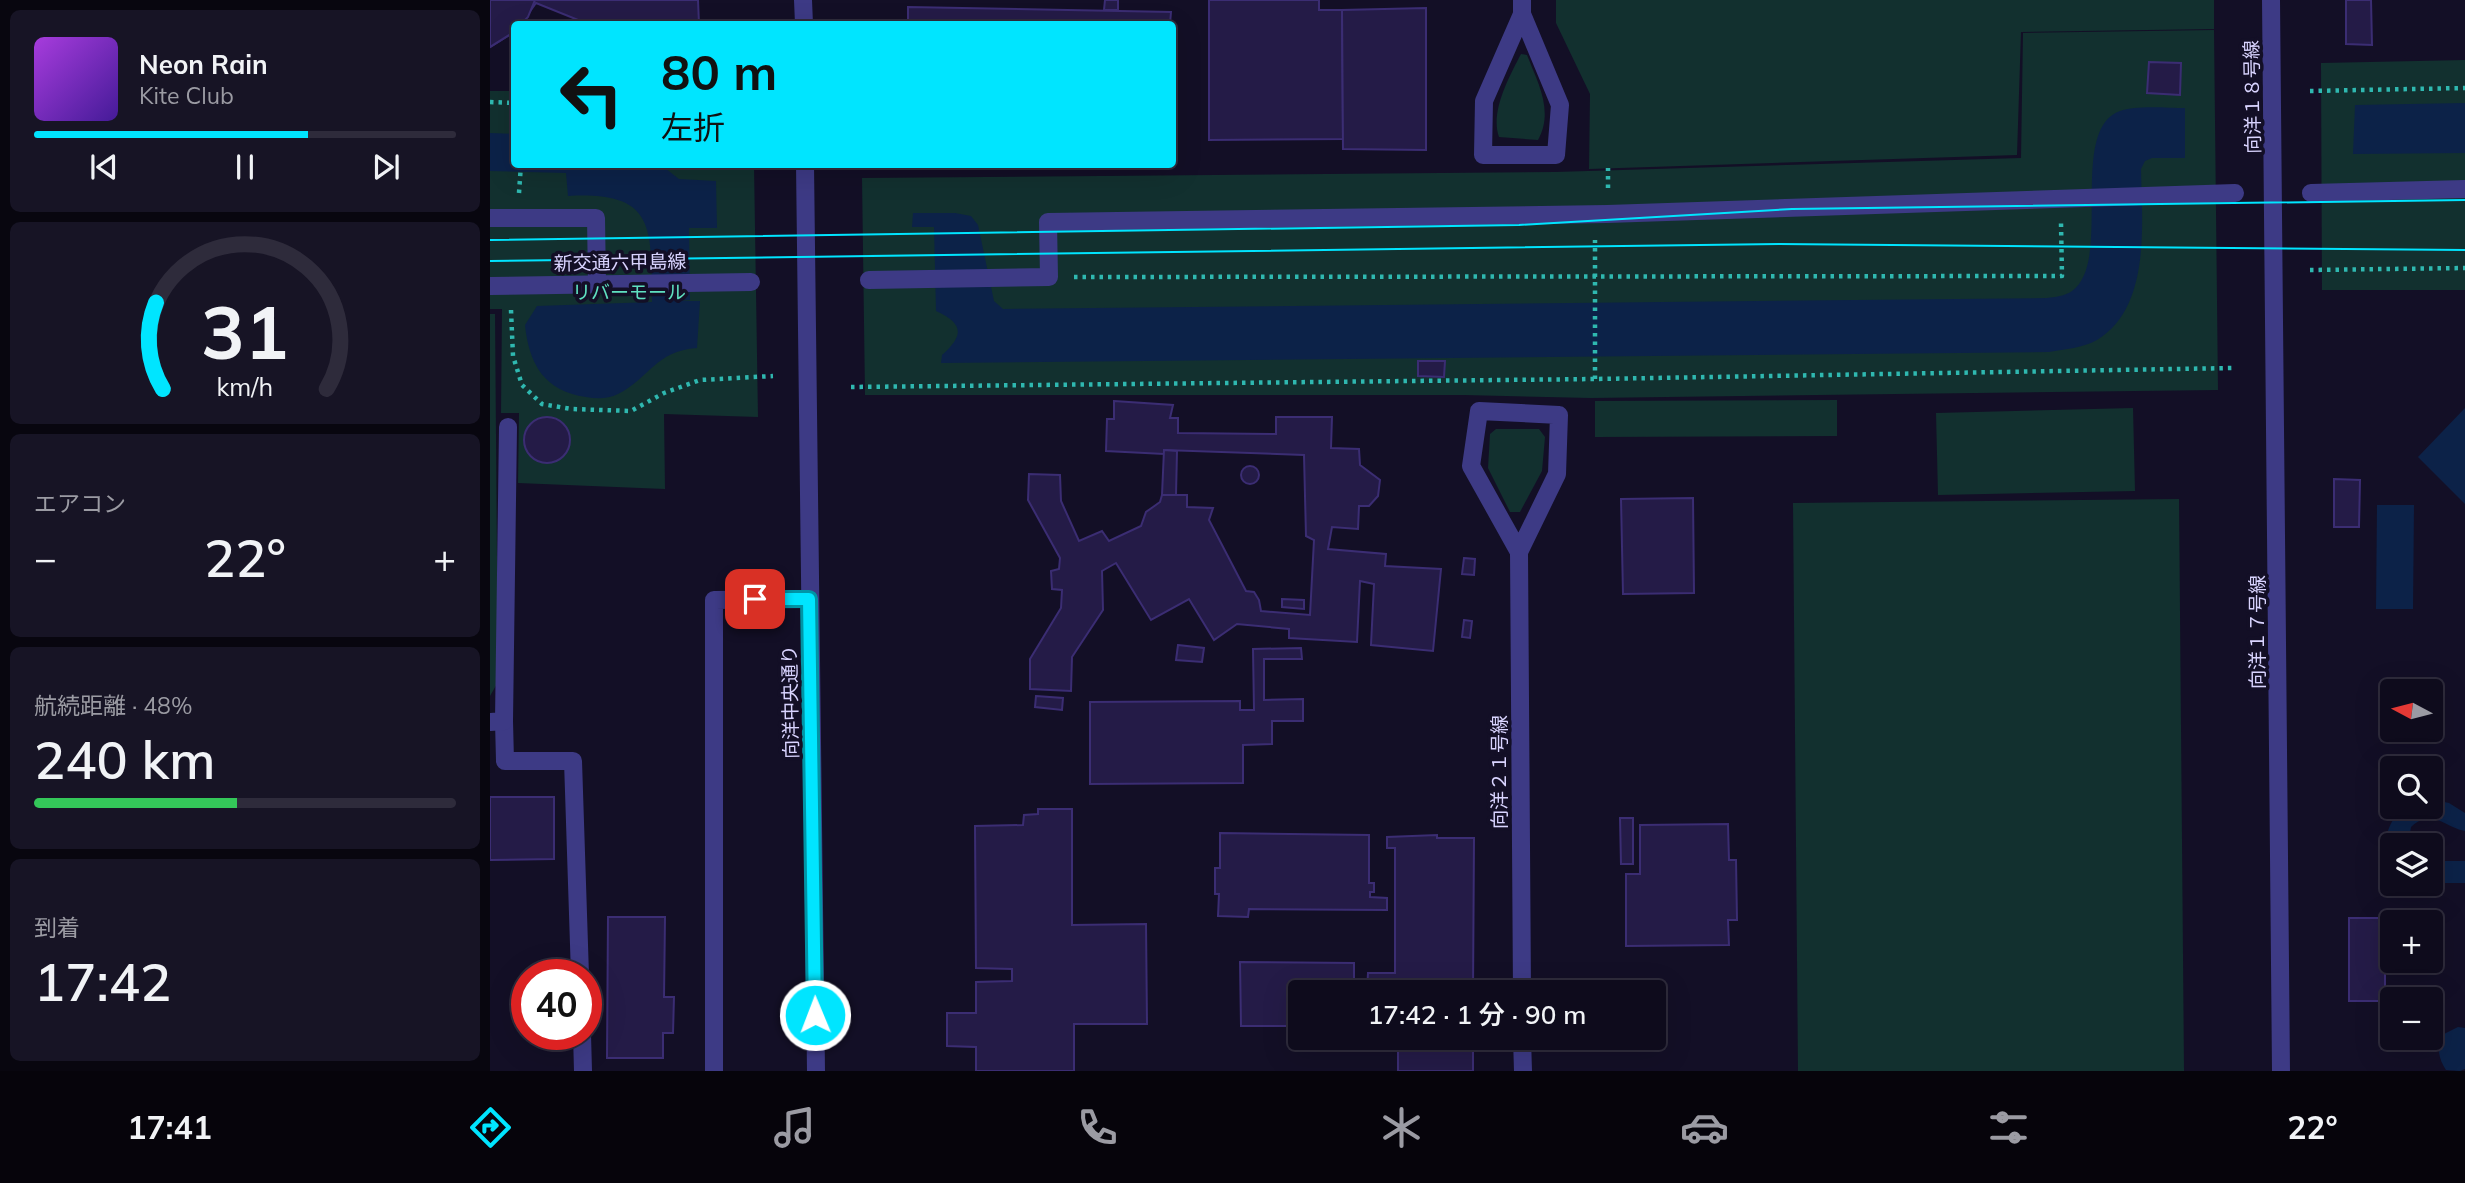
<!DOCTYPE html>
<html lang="ja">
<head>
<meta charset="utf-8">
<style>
	:root { --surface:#0e0b1c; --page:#171425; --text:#f1f3f6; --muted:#9b9ba3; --line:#2e2b3b; --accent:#00e5ff }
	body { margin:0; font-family:Mulish,"Noto Sans JP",sans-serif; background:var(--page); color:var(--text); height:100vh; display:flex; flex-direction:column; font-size:26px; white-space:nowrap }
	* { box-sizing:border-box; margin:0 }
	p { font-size:23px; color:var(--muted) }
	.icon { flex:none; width:38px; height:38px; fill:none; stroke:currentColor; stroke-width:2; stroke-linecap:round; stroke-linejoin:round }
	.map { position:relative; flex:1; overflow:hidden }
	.details { display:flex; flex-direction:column; gap:10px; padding:10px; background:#08060f; width:490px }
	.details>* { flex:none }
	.banner { position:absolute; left:21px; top:21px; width:665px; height:147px; border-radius:7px; box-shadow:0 7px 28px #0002,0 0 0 2px var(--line); background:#00e5ff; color:#111; overflow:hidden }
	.needle { width:46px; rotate:277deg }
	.controls { position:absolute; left:1890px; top:679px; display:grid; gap:14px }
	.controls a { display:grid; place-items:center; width:63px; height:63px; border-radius:7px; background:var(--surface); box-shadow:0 7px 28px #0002,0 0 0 2px var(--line); font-size:35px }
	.speed { position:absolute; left:21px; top:959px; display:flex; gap:14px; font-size:35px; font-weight:700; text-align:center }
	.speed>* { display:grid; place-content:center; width:91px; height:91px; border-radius:50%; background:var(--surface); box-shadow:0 7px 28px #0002,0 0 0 2px var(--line); line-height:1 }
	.speed .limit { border:10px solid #d22; background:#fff; color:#111 }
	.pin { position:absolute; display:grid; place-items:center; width:60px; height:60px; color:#fff; margin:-30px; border-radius:14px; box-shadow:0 4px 10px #0006 }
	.me { position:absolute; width:77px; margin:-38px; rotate:359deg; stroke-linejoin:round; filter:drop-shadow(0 0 5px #0008) }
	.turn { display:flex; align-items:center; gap:24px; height:147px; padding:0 35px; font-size:32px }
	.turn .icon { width:91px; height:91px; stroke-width:2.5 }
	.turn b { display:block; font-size:49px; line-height:60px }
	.big { font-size:52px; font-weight:600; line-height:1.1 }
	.details .tile { flex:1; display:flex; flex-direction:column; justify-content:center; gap:10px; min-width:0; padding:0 24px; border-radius:10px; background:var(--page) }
	.details .dial { align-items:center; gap:0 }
	.dial svg { height:182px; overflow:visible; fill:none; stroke:var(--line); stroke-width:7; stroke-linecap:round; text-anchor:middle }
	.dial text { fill:var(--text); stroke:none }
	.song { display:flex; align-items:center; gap:21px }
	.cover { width:84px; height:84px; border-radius:10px; background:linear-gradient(135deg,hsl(280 70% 55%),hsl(260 70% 35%)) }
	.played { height:7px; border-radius:4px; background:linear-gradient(90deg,var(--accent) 65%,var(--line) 65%) }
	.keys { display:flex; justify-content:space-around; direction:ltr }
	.heat { display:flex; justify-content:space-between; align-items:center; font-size:38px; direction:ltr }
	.charge { height:10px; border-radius:5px; background:linear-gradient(90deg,#34c759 48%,var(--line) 0) }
	.trip { position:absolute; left:798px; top:980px; width:378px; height:70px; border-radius:7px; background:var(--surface); box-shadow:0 7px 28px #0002,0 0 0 2px var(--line); font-weight:600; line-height:70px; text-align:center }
	.tabs { display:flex; height:112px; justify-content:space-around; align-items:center; background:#06040b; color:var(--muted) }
	.tabs .icon { width:49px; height:49px }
	.tabs .active { color:var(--accent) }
	.tabs b { font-size:32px; color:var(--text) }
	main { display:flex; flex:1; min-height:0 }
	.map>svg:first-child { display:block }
</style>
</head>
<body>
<main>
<section class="details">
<div class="tile">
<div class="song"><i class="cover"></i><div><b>Neon Rain</b><p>Kite Club</p></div></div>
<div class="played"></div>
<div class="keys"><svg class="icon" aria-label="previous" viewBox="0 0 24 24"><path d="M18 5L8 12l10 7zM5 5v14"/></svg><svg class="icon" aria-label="pause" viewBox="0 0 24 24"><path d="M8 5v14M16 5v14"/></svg><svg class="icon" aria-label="next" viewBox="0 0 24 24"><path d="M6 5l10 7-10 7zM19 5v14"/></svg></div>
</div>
<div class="tile dial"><svg viewBox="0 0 100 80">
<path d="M14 69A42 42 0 1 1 86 69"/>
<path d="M14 69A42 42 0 0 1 11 31" stroke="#00e5ff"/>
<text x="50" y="56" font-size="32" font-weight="700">31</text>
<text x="50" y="72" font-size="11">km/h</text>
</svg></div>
<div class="tile"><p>エアコン</p>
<div class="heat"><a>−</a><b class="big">22°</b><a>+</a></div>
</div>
<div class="tile"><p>航続距離 · 48%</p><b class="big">240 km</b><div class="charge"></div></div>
<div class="tile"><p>到着</p><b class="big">17:42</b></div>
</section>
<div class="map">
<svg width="1975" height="1071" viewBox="0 0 1975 1071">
	<rect width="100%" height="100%" fill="#130f26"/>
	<!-- green -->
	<g fill="#12302f">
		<polygon points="1066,0 1724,0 1724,29 1531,32 1527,155 1099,169 1100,94 1066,23"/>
		<polygon points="1724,30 1728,390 1101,398 974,395 375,395 372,178 1065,172 1531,158 1533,33"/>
		<path d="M1031,54L1037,55C1048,83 1064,111 1048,140L1009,137C1000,112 1019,77 1031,54Z"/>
		<polygon points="1975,60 1975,290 1832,290 1831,63"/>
		<polygon points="0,91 24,91 24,164 264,165 268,417 174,414 175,489 28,483 29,413 11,413 12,309 0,309"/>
		<polygon points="0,314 5,314 8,682 0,696"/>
		<polygon points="1347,400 1347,436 1105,437 1105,401"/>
		<polygon points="1643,408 1645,491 1448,495 1446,413"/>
		<polygon points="1006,429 1049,429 1055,437 1052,471 1030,512 1020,512 998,468 1000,434"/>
		<polygon points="1689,499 1694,1071 1308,1071 1303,503"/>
	</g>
	<!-- water -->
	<g fill="#0c2248">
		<polygon points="1975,103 1975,153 1863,154 1865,105"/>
		<path d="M1695,108V158H1662L1655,161L1651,169C1652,224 1661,307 1607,340C1593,348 1575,349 1559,352L451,363L452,355C474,335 474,324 446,311L444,227H422L423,213H465L481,216L488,225L504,301L513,309L1557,298C1565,297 1575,296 1582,291C1624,261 1577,130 1630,111C1646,105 1677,108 1695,108Z"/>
		<path d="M0,133L24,134V164L171,165L189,179L226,181L227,228H199L200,300L187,301H210L207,348C165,351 160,378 128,394C118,399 107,399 96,397C54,391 39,364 35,325L47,306L162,302C161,229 167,191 78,196L76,173L0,171Z"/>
		<polygon points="1975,408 1975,504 1928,457"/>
		<polygon points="1887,505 1924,505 1923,609 1886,609"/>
		<path d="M1941,799L1959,803L1975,813V831C1953,827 1942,807 1921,827L1918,845H1902V862C1890,842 1898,823 1913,807H1941Z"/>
		<rect x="1941" y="861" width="34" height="22"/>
		<path d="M1968,1027L1975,1028V1069L1970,1071L1956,1070C1948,1058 1947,1048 1952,1035Z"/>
	</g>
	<!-- building -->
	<g fill="#241b47" stroke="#3b2d73" stroke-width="2">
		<polygon points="0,0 208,0 209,24 211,24 98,24 46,3 31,24 24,24 24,32 0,47"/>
		<polygon points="0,0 45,0 38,17 31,24 24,24 24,32 0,47"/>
		<polygon points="615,0 628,0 628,10 614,10"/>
		<polygon points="719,0 829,0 829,10 852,10 853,139 719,140"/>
		<polygon points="1856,0 1881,0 1882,45 1856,44"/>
		<polygon points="418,7 681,12 680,24 418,24"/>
		<polygon points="936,8 936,150 853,149 852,10"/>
		<polygon points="1659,62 1691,63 1690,95 1657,93"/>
		<polygon points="928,361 955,361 954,377 928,376"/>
		<polygon points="624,401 683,405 680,418 688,418 688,433 786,434 786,417 842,417 841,448 869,449 870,465 890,480 888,496 879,506 869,506 868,529 842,527 838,549 896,554 895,566 951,569 943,651 881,645 884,584 870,581 867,642 799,638 799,629 747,624 724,640 699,599 661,620 626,563 612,571 613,610 582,657 581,691 540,689 540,659 571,608 572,590 562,589 561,571 569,569 570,558 538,500 539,474 570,475 571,501 589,541 612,531 619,541 651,526 656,512 670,502 672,495 697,495 697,507 723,508 719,520 756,591 764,592 769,600 771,611 820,615 824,540 816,536 814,455 674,450 674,454 616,451 617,419 624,419"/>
		<circle cx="57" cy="440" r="23"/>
		<polygon points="674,450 687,451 686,495 672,495"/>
		<circle cx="760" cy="475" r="9"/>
		<polygon points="1844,479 1870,480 1869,527 1844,527"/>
		<polygon points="1203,498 1204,593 1133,594 1131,499"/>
		<polygon points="974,558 985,559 984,575 972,574"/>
		<polygon points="792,599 814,600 814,609 792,607"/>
		<polygon points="974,620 982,621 980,638 972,637"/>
		<polygon points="688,645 714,648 712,662 686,660"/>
		<polygon points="811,648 812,659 774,659 774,700 813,699 813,721 782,721 782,744 753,745 753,783 600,784 600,702 750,701 750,710 764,710 763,649"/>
		<polygon points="546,696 573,698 572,710 545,707"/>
		<polygon points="0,797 64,797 64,859 0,860"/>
		<polygon points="548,809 582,809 582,925 656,924 657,1024 584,1024 584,1071 486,1071 486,1047 457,1046 457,1013 486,1013 486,982 522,981 522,969 486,968 485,826 533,825 534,815 548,814"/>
		<polygon points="1130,818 1143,818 1143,864 1131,864"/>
		<polygon points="1238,824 1239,860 1246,860 1247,920 1238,920 1239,945 1136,946 1136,874 1150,874 1150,825"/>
		<polygon points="730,833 879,835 879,883 884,883 884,892 880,892 880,897 897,898 897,910 759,909 758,917 728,916 729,894 725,894 725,868 730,868"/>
		<polygon points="947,835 947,838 984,838 983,992 877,992 878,973 905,973 905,848 897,848 897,837"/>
		<polygon points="118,917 175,917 174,997 184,997 183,1033 173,1033 173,1058 117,1058"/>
		<rect x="1859" y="918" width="36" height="83"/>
		<polygon points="750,962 864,963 864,992 810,992 810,1026 751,1026"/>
		<rect x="908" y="1038" width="75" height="33"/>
	</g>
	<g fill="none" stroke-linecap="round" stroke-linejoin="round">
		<!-- path -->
		<g stroke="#2fb8b0" stroke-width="4.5" stroke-dasharray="3.5 5" stroke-linecap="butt">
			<polyline points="1820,91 1975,88"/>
			<polyline points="0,102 24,103"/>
			<polyline points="1118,188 1118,168"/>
			<polyline points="29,193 31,164"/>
			<polyline points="1820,270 1975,268"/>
			<polyline points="584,277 1572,276 1571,223"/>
			<polyline points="21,310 23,356 32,385 52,404 81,409 141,411 174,393 210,380 283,376"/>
			<polyline points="1105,379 1105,240"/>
			<polyline points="361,387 1105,379 1743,368"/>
		</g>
		<!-- minor -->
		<g stroke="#3d3a85" stroke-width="18">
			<polyline points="313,0 314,24"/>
			<polyline points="1032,0 1032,14 1070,105 1066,155 993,155 994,101 1032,14"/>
			<polyline points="1781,0 1791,1071"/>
			<polyline points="315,164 326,1071"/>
			<polyline points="1821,193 1975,189"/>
			<polyline points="0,218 106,218 107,283"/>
			<polyline points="379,280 559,277 558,222 1117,214 1745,193"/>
			<polyline points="0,286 261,282"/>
			<polyline points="1029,552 981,466 989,411 1069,415 1067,474 1029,552 1032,992"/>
			<polyline points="14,721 15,761 83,761 90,975"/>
			<polyline points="0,722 14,721 18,427"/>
			<polyline points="92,1034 93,1071"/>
			<polyline points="1032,1038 1033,1071"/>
			<polyline points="224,1071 224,600 319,599"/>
		</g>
		<!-- tram -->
		<g stroke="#00e5ff" stroke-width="2">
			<polyline points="0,240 1029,225 1302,209 1975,200"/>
			<polyline points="0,261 1289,244 1975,250"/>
		</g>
	</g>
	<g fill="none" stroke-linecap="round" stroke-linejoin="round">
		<!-- route casing -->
		<g stroke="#0095a6" stroke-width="18">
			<polyline id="route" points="265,599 319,599 325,1015"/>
		</g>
		<!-- route -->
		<use href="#route" stroke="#00e5ff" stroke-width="12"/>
	</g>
	<g text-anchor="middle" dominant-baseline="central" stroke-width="7" stroke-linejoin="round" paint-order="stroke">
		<!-- street labels -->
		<g font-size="19" fill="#d9d4ff" stroke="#130f26">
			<text transform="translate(1762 97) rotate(-91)">向洋１８号線</text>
			<text transform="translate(130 262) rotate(-1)">新交通六甲島線</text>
			<text transform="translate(1767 632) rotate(-90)">向洋１７号線</text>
			<text transform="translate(300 702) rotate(-91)">向洋中央通り</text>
			<text transform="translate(1009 772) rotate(-90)">向洋２１号線</text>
		</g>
		<!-- park labels -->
		<g font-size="19" fill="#5fe0c0" stroke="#130f26">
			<text x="139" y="292">リバーモール</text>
		</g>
	</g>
</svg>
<div class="controls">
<a><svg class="needle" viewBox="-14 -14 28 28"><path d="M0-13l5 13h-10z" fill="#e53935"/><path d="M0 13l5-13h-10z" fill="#9b9ba3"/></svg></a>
<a><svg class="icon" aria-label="search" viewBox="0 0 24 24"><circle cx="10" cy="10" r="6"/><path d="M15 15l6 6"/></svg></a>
<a><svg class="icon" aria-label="layers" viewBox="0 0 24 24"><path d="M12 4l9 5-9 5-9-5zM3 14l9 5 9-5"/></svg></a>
<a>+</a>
<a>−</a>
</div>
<div class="speed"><div class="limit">40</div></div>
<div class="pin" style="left:265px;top:599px;background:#d93025"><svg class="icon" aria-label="arrive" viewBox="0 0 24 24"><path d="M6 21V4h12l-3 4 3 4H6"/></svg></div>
<svg class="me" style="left:325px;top:1015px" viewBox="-20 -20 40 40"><circle r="17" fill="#00e5ff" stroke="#fff" stroke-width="3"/><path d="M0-11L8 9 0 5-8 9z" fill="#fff"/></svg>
<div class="trip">17:42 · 1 分 · 90 m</div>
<div class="banner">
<div class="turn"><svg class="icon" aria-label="left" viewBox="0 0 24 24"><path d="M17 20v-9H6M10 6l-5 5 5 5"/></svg><div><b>80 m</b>左折</div></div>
</div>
</div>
</main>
<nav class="tabs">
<b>17:41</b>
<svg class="icon active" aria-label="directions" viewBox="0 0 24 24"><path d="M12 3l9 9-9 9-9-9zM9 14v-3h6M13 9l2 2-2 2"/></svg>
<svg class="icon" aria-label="music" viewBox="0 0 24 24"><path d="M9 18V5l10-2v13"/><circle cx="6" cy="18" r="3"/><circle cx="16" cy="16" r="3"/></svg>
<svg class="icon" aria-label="phone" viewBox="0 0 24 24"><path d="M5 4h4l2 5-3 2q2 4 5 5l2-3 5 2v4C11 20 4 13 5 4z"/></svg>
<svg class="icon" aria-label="climate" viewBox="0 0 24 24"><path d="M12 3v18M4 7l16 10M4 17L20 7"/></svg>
<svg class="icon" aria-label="car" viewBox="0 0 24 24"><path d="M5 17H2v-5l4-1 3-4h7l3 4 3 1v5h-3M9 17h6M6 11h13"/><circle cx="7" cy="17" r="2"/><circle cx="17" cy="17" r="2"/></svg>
<svg class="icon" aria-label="filters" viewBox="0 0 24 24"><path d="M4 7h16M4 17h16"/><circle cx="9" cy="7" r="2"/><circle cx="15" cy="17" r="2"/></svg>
<b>22°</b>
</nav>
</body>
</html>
